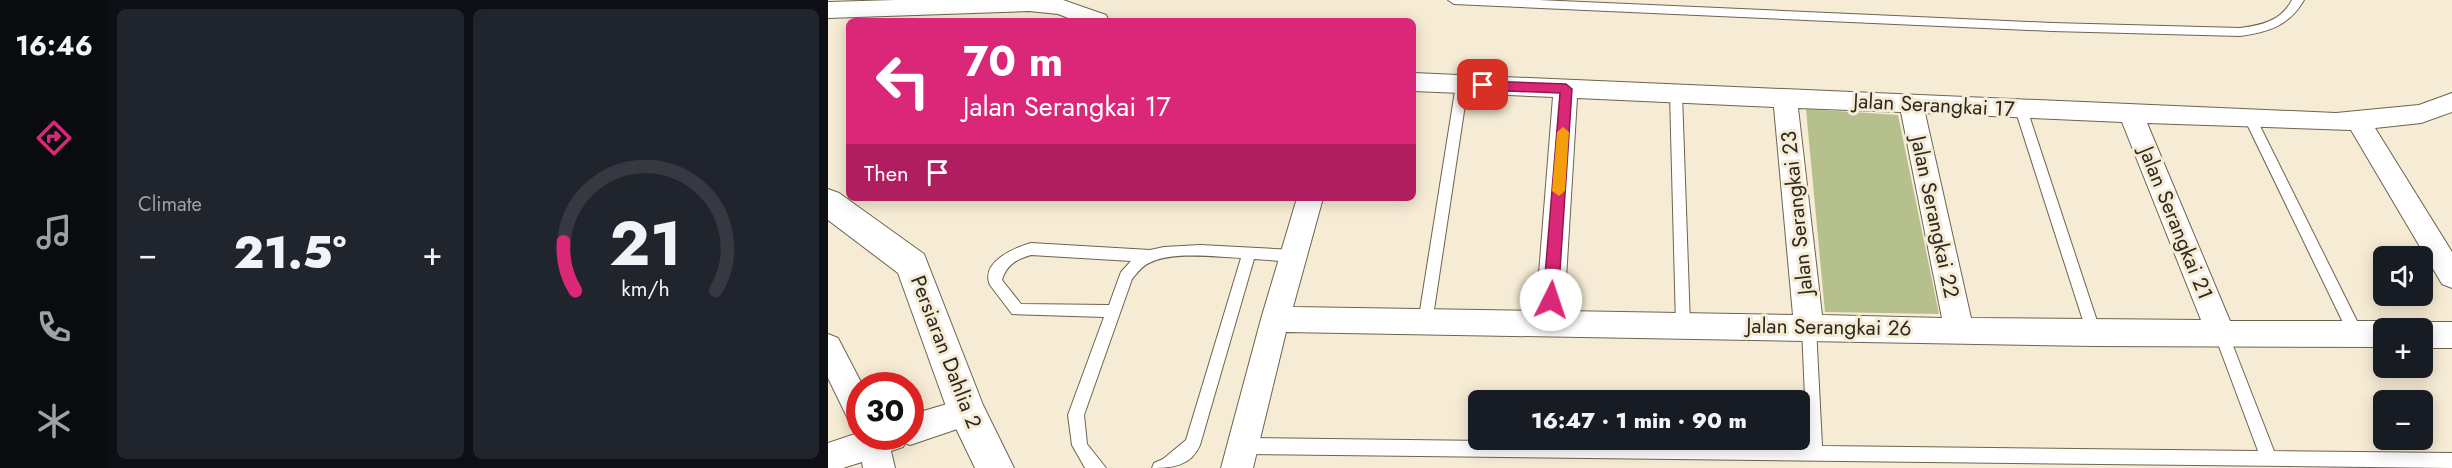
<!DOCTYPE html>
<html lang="en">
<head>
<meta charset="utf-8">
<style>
	:root { --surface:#171b24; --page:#20242c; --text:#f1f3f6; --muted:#9ea1a6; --line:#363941; --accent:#db2777 }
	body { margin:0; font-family:Jost,sans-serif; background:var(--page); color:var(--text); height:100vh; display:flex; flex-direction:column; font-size:22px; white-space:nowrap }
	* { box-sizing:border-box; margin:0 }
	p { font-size:20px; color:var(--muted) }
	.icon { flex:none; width:33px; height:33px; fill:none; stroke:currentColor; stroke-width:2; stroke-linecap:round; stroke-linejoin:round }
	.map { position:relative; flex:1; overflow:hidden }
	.drawer { display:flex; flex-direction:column; gap:9px; padding:9px; background:#0d0f14; width:720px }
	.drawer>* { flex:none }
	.hud { position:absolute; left:18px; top:18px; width:570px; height:183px; border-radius:9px; box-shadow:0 3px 15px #0003; background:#db2777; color:#fff; overflow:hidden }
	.buttons { position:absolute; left:1545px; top:246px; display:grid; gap:12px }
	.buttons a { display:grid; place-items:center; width:60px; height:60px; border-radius:9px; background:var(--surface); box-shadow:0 3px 15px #0003; font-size:30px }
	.speed { position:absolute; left:18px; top:372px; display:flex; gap:12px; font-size:30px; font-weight:700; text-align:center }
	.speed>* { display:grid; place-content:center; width:78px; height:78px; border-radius:50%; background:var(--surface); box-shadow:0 3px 15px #0003; line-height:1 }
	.speed .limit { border:9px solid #d22; background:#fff; color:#111 }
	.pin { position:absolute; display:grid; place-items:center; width:51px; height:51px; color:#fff; margin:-26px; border-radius:12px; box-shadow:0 3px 9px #0006 }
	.me { position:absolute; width:66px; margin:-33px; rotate:4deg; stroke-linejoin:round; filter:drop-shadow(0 0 4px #0008) }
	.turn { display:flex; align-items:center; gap:21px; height:126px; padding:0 18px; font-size:27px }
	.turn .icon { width:78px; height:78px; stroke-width:2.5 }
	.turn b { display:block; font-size:42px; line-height:51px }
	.then { display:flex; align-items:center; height:57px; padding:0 18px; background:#0003; gap:12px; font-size:22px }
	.big { font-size:45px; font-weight:800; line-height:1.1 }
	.drawer .widget { flex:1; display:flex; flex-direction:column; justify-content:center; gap:9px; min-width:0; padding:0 21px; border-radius:9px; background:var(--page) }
	.drawer .dial { align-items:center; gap:0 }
	.dial svg { height:156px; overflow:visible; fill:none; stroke:var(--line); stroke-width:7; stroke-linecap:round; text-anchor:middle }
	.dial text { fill:var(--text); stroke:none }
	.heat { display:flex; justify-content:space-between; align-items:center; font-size:33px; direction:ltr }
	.drawer .tiles { flex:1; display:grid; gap:9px; grid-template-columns:repeat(2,1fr) }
	.trip { position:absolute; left:640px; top:390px; width:342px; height:60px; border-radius:9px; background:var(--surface); box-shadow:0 3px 15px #0003; font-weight:800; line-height:60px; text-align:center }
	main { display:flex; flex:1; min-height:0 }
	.tabs { display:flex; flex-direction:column; width:108px; justify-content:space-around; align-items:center; background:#090b0e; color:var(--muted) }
	.tabs .icon { width:42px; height:42px }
	.tabs .selected { color:var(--accent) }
	.tabs b { font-size:27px; color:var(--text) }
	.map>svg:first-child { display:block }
</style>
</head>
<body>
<main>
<nav class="tabs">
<b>16:46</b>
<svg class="icon selected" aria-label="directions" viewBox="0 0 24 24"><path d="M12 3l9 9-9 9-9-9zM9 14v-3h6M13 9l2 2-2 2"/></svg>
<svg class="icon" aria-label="music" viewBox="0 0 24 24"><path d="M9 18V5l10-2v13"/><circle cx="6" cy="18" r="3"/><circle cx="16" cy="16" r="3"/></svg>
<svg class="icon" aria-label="phone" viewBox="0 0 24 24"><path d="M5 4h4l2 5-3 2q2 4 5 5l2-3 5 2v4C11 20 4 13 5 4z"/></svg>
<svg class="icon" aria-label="climate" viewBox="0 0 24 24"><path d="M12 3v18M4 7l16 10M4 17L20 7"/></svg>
</nav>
<section class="drawer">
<div class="tiles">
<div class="widget"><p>Climate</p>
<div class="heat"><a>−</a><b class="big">21.5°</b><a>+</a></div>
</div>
<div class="widget dial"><svg viewBox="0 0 100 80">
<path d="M14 69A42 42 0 1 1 86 69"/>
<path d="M14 69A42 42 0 0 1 8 44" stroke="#db2777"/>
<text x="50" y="56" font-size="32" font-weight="700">21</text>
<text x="50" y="72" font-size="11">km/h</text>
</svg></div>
</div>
</section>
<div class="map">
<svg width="1624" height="468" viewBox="0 0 1624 468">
	<rect width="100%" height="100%" fill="#f6ebd4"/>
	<!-- green -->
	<polygon fill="#b6c08c" points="978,109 1070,115 1111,314 997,312"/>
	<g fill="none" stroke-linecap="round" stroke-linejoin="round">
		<!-- service casing -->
		<g stroke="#6d644f" stroke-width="2">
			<g id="service">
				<path d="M620,0H710L1224,23L1412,28C1434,25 1453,21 1464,0H1476C1461,26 1440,32 1412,36L1224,31L626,4Z"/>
				<polygon points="634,81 640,85 604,323 602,328 597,329 592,328 590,323 628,85"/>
				<polygon points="848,90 854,94 862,325 860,330 855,331 850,330 848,325 842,94"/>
				<polygon points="1193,104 1199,109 1273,333 1271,338 1266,339 1261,338 1259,333 1187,109"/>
				<polygon points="1423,115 1429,120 1533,329 1535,334 1533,339 1528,340 1523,339 1417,120"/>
				<path d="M203,243L322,250L336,247L372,245L466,250L471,252L473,256L471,260L466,262L426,259L372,445C363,466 344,468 324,468L326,463L335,459L358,440L413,258C388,257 344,251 321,263C314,266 309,273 304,279L256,415L259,444L278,468H257L244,445L240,415L276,317L184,314L162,285C152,262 186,248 203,243ZM203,255L303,261L293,272L281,305L193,304L174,280C178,265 189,259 203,255Z"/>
				<polygon points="981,321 986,322 988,327 994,446 1430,451 1386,333 1388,328 1393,327 1398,328 1400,333 1446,451 1624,453 1624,468 414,454 408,451 406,446 408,441 414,438 979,445 974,327 976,322"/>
			</g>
		</g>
		<!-- minor casing -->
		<g stroke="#6d644f" stroke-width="2">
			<g id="minor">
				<polygon points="67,0 235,0 278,15 281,21 248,21 230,14 201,11 0,18 0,2"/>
				<path d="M585,73L1508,113L1591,105L1624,93V112L1593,123L1547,128L1624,252V288L1614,284L1523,130L1319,123L1402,321H1556L1566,325L1568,328H1556V347L1266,346L458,332L425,468H393L433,319L469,198H495L465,307L708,311L725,97L585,91ZM749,98L946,107L965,315L736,311ZM970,108L1073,112L1114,318L994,315ZM1097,113L1294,122L1373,320L1143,318Z"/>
				<polygon points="1594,322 1624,322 1624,348 1594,348 1594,328 1582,328"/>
				<polygon points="0,334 10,338 35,386 32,386 32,425 21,421 0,378"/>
				<polygon points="139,398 150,402 154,412 150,422 82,445 77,443 75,447 63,451 67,468 35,468 34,462 15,468 0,468 0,443 30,433 32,429 32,436 82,436 82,415"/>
			</g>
		</g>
		<!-- tertiary casing -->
		<g stroke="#6d644f" stroke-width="2">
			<polygon id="tertiary" points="0,189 11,193 96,254 155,405 186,468 147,468 120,412 70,273 0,220"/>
		</g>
		<!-- service -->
		<use href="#service" fill="#fff" fill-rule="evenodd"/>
		<!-- minor -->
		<use href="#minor" fill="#fff" fill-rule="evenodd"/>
		<!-- tertiary -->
		<use href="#tertiary" fill="#fff" fill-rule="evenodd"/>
	</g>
	<!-- route -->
	<polygon fill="#db2777" stroke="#8e194d" stroke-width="1.5" points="655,81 738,84 744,89 730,300 723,306 715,300 732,93 655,90 649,85"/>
	<!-- slow -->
	<polygon fill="#f59e0b" points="735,127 741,132 737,191 731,196 724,191 729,132"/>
	<g text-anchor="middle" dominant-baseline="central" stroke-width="6" stroke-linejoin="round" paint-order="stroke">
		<!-- street labels -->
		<g font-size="21" fill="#2d2921" stroke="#f6ebd4">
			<text transform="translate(1106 105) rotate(3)">Jalan Serangkai 17</text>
			<text transform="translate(969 213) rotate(-96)">Jalan Serangkai 23</text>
			<text transform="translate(1107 217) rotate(78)">Jalan Serangkai 22</text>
			<text transform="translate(1348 223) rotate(68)">Jalan Serangkai 21</text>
			<text transform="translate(1001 327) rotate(1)">Jalan Serangkai 26</text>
			<text transform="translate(118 352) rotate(69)">Persiaran Dahlia 2</text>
		</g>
	</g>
</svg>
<div class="buttons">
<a><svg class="icon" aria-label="sound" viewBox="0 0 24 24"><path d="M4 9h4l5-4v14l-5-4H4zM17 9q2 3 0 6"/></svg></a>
<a>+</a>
<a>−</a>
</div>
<div class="speed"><div class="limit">30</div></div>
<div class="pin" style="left:655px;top:85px;background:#d93025"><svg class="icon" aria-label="arrive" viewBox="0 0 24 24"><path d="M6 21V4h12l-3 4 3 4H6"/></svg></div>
<svg class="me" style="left:723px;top:300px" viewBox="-20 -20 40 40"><circle r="19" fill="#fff"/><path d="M0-13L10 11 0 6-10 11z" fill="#db2777"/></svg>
<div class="trip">16:47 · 1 min · 90 m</div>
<div class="hud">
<div class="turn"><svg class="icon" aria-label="left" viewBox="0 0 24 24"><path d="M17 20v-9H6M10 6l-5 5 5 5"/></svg><div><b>70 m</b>Jalan Serangkai 17</div></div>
<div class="then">Then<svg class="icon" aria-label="arrive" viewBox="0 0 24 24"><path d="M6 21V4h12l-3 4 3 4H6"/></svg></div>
</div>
</div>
</main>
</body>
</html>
